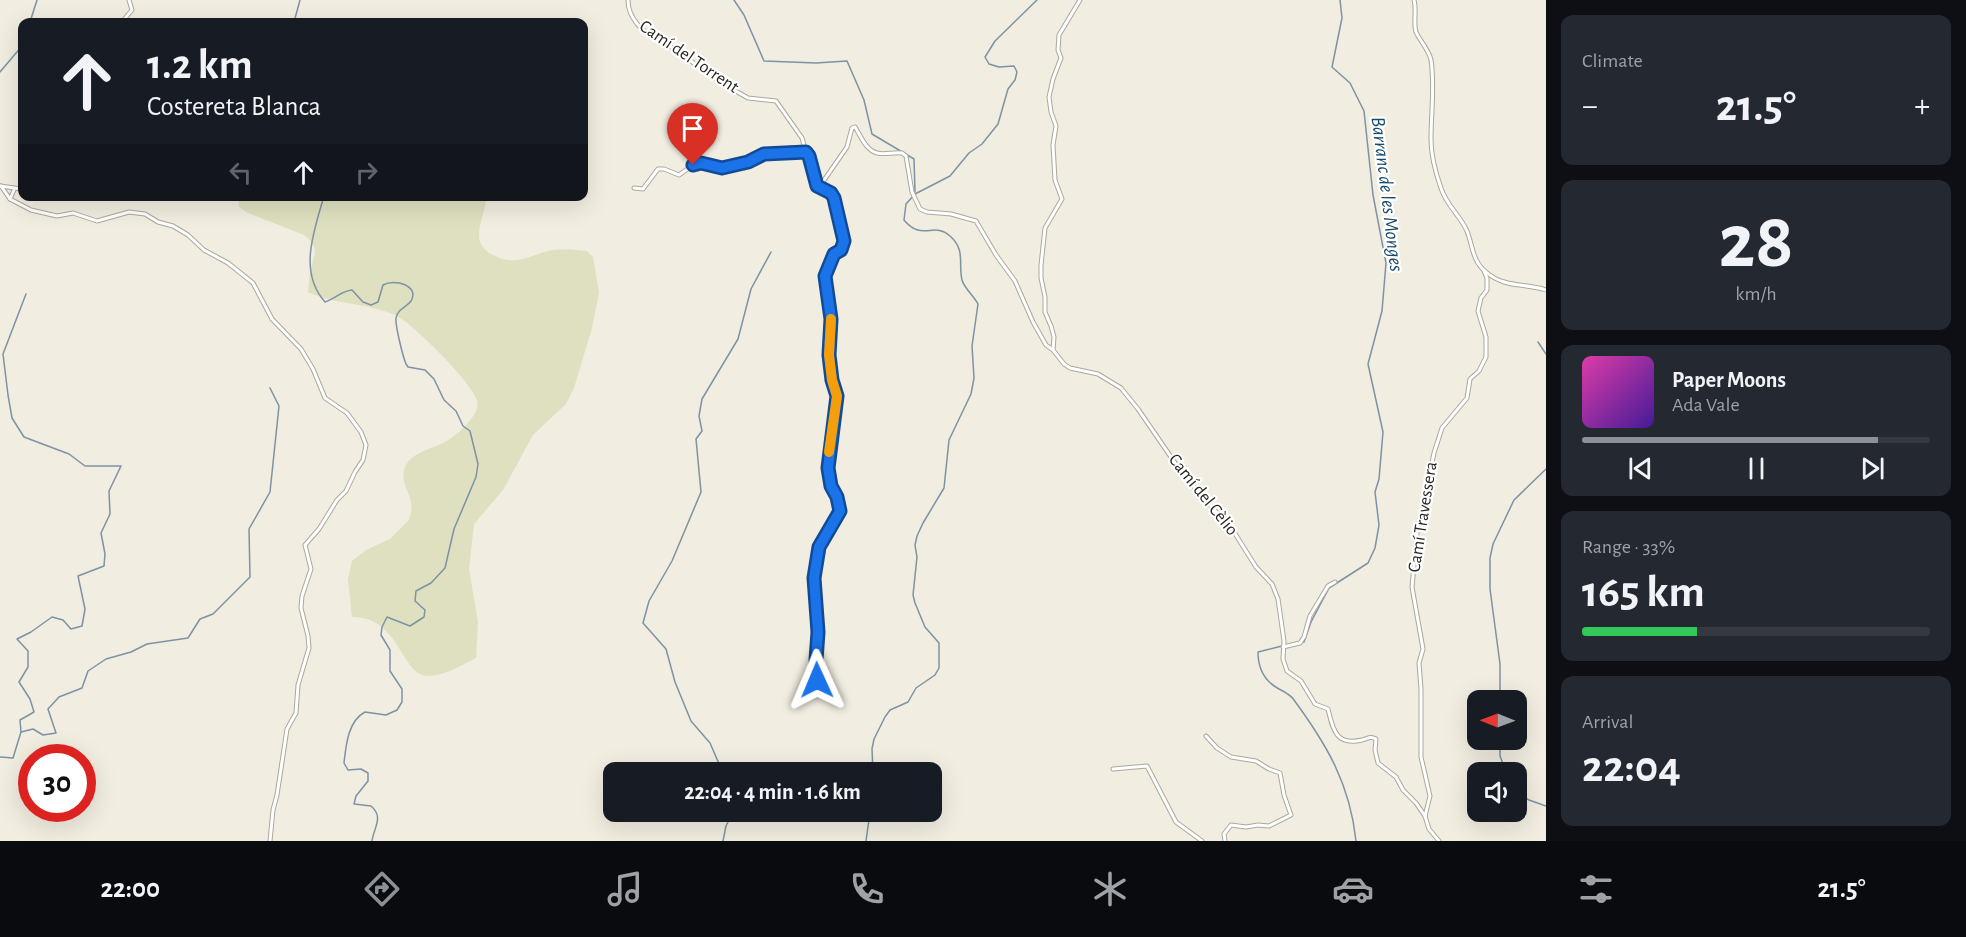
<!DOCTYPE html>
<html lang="en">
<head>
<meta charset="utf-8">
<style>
	:root { --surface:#171b24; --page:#242831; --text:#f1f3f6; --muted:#9ea1a6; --line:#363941; --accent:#8c9099 }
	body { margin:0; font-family:"Alegreya Sans",sans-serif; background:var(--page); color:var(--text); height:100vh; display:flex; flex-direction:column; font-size:22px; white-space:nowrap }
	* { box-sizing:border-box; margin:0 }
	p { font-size:20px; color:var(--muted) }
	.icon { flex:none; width:33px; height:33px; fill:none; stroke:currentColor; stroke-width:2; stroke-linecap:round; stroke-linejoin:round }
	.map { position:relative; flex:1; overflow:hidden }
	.side { display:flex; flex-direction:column; gap:15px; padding:15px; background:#0d0f14; width:420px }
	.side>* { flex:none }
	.banner { position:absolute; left:18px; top:18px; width:570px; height:183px; border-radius:12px; box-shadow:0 6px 24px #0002; background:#171b24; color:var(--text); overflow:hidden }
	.needle { width:39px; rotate:271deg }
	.controls { position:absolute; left:1467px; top:690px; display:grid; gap:12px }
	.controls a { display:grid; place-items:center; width:60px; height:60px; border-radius:12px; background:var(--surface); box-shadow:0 6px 24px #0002; font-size:30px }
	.speed { position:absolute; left:18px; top:744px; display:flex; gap:12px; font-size:30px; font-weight:700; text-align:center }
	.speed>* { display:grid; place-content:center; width:78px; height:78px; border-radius:50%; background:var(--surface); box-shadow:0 6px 24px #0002; line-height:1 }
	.speed .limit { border:9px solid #d22; background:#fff; color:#111 }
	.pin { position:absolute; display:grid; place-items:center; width:51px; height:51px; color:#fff; margin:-62px -26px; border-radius:50% 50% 50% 0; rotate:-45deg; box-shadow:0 0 6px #0007 }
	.pin .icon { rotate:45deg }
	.me { position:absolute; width:66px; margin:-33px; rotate:359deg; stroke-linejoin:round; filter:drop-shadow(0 0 4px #0008) }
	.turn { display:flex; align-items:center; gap:21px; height:126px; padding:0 30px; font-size:27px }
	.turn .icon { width:78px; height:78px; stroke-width:2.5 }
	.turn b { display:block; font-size:42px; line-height:51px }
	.lanes { display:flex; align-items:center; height:57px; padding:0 30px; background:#0003; justify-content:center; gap:30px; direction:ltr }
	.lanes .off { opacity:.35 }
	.big { font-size:45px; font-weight:600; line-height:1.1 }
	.side .card { flex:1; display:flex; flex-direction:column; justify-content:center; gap:9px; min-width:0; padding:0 21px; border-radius:12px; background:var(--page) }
	.side .dial { align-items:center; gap:0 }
	.dial b { font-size:78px; line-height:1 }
	.song { display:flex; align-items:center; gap:18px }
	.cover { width:72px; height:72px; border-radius:9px; background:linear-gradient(135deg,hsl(320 70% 55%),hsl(260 70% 35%)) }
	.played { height:6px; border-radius:3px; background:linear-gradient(90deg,var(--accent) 85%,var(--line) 85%) }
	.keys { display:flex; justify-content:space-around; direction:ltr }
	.heat { display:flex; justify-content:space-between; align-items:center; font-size:33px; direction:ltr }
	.charge { height:9px; border-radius:4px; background:linear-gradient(90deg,#34c759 33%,var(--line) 0) }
	.trip { position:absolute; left:603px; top:762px; width:339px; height:60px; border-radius:12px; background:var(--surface); box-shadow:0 6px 24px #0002; font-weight:600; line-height:60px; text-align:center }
	.tab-bar { display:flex; height:96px; justify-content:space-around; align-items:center; background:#090b0e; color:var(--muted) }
	.tab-bar .icon { width:42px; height:42px }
	.tab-bar .current { color:var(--accent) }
	.tab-bar b { font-size:27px; color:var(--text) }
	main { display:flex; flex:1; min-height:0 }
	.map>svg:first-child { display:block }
</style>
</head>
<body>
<main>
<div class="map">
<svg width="1546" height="841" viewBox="0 0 1546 841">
	<rect width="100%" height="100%" fill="#f1ede0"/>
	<!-- green -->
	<path fill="#dee0bf" d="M238,197H486C486,211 478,224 479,238C481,253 503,262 517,260C530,258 541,252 554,250C565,249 576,250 587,251L593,257L599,293L592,328L574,388L566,404L533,435L503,490L474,524L469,569L478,622L476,658C462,665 444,676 428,676C401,676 400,616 352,617L348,579L352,561L366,550L390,539L409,520C411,514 412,508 411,502C409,491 401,482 404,471C408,453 429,450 443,443C454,437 467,426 474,415C477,410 479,405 476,398C469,380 414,325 397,316C369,303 336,305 308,292C309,286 309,279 310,273C313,255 322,249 304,235L246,212L239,207Z"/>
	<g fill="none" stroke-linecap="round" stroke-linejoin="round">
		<!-- stream -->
		<g stroke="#7d93a4" stroke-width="1.5">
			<polyline points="734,0 744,15 764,61 816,63 847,61 864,100 872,134 914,159 915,192"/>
			<polyline points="30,22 37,0"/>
			<polyline points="294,22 300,0"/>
			<polyline points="0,72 22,46"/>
			<path d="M324,196C314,231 298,272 325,302C335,299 341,291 352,290L363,302L371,305L378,302L383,285C395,278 420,286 411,301C406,308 398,308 396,318C395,325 403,357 406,364L408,367L425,370L434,379L444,400L456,411L463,426L470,431L478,464L476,477L454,529L445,568L431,583L416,591L415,601L425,610L424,617L410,626L387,617L382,627L381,635L390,650V671L402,689V702L397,710L386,715L365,712C348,721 346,745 344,763L348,770L361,769L368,773V781L356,796L354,804L371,806C384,817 374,827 372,841"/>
			<polyline points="1538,342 1546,354"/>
			<polyline points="1301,642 1304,642 1311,622 1329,588 1368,563 1375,548 1379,525 1375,492 1379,479 1383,432 1368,364 1382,311 1386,263 1373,195 1364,111 1350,83 1332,67 1342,18 1340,0"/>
			<path d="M1282,646L1258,652C1258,669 1264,681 1279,689C1285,692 1291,695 1294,700C1327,745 1350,784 1356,841"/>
			<polyline points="1500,700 1500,664 1490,589 1490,558 1493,544 1514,500 1546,469"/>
			<polyline points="21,732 33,729 43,735 56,733 48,709 59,697 82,688 88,671 106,659 131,652 147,644 188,638 200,619 213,614 250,577 249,529 270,492 279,406 270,388"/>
			<polyline points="1500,740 1500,756 1506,772"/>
			<polyline points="0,757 13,758 21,732 20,720 34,712 30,699 19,682 28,667 28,651 17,639 31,632 52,617 63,620 71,629 82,626 85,609 78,576 104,566 105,554 101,533 110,514 109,491 121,466 85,466 69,454 24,437 12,418 8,395 3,354 26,294"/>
			<polyline points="736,772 720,766 710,743 691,721 675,682 666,649 643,623 649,601 672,561 701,492 696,439 702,431 699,416 702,399 738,339 751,289 771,252"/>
			<path d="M873,772L872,749L874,739L885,717L890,710L908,702L916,688L935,675L939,668V643L925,627L915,603L913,595L917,557L915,545L917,536L923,523L944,488L949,440L971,394L974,378L972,346L978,304C974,296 964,288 962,280C958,264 966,250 950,236C934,221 922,242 904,220L906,204L915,194L950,176L969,153L982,144L998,124L1008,89L1015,80L1017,72L1014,66L999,67L989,64L985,57L995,41L1037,0"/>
			<polyline points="1516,792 1529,800 1546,806"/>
			<polyline points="723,841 726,826 733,812"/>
			<polyline points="866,841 870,812"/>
		</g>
		<!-- street casing -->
		<g stroke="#aba89c" stroke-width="5">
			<g id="street">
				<path d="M628,0C628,17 642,34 659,38L720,82L748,98L776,101L802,138L806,152"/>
				<path d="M1080,0L1059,35L1058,50L1061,58L1053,79L1049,97L1051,112L1056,126L1053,145L1055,180L1062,199L1045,228L1041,265V278L1045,297V312L1051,326L1054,337L1053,350L1064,364L1070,368L1098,374L1121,388L1138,409L1182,473L1234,532L1256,567L1272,584L1278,599L1284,641L1283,659L1287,671L1301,681L1315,704L1328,709C1333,730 1336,746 1362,740C1368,738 1371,736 1376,739L1375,750L1378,763L1396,777L1403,790L1416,803L1425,816L1429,829L1439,841"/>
				<path d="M1414,0C1417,10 1413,22 1416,32C1420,41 1429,50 1431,60C1435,86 1431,113 1431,139C1431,154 1436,174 1441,188C1446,205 1460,215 1467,231C1473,246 1472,261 1486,272C1504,288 1525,283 1546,290"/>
				<polyline points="122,22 132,10 129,0"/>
				<polyline points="0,186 22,189"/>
				<polyline points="1,186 10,199"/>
				<path d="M634,188L643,189L658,169H664L679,175L693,165L701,163L722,168L748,162L764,154L806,152L809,156L815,182L817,186H820L847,147L852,128L855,127C860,134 865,150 877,153C884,155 894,152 902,153L906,156L912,192L920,209L927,212L951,214L976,221L996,255L1015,281L1033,322L1046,345L1053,350"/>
				<polyline points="14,190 10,199 31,210 57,216 73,213 97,221 129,212 145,214 158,222 173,226 188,235 204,250 228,263 253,283 272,319 301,349 313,369 325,398 347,413 361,432 366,445 363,460 355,472 346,491 337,500 319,529 305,545 311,569 302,596 301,608 308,636 309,648 298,685 296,713 287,729 277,795 273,810 270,841"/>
				<polyline points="1283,647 1300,643 1304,637 1310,616 1328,586 1335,582"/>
				<polyline points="817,680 816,660 818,632 814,578 819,547 840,511 837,497 831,486 828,467 837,396 832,379 829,355 831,319 825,276 834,254 841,250 844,241 834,198 831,193 820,186"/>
				<polyline points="1206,736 1217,748 1231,757 1256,761 1269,769 1280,773 1284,795 1291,815 1269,826 1258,825 1246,827 1231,825 1224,834 1225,841"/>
				<polyline points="1113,769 1147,766 1176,822 1202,841"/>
				<polyline points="1425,816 1430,796 1421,757 1421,689 1419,663 1423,649 1412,587 1417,533 1434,453 1442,428 1467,398 1470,379 1479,371 1486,357 1486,337 1478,311 1481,298 1487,290 1487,278 1484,271"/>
			</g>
		</g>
		<!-- street -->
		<use href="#street" stroke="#fff" stroke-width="3"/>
	</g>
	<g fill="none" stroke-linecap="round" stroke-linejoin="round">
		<!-- route casing -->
		<g stroke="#114b97" stroke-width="15">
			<polyline id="route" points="693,165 701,163 722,168 748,162 764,154 806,152 809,156 817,186 831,193 834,198 844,241 841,250 834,254 825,276 831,319 829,355 832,380 837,396 828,468 831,486 837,497 840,511 819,547 814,578 818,632 816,660 817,680"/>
		</g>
		<!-- route -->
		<use href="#route" stroke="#1a73e8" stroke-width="10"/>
		<!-- slow -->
		<polyline stroke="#f59e0b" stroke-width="10" points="829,452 837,396 832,380 829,355 831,319"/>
	</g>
	<g text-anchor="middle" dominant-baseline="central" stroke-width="4.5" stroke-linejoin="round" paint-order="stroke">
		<!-- street labels -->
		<g font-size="18" fill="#282621" stroke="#fff">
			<text transform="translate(689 57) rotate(34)">Camí del Torrent</text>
			<text transform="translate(1203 495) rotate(51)">Camí del Cèlio</text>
			<text transform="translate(1423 517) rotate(-81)">Camí Travessera</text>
		</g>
		<!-- water labels -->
		<g font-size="20" font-style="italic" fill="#144b6e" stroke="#fff">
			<text transform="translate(1387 194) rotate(83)">Barranc de les Monges</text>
		</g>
	</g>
</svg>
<div class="controls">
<a><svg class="needle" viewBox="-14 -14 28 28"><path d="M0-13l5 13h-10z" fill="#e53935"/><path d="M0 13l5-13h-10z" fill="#9ea1a6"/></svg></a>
<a><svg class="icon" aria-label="sound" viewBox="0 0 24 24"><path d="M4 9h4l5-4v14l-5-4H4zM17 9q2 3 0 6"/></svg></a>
</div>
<div class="speed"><div class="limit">30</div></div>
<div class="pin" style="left:693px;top:165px;background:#d93025"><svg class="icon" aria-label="arrive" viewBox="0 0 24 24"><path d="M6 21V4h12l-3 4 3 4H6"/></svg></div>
<svg class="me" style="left:817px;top:680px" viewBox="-20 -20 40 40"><path d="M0-17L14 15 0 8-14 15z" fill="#1a73e8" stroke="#fff" stroke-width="4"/></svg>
<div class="trip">22:04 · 4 min · 1.6 km</div>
<div class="banner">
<div class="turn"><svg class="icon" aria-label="ahead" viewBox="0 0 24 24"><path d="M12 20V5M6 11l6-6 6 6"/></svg><div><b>1.2 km</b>Costereta Blanca</div></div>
<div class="lanes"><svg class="icon off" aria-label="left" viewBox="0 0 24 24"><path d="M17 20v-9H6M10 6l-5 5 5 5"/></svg><svg class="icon" aria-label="ahead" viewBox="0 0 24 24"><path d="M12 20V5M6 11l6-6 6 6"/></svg><svg class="icon off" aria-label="right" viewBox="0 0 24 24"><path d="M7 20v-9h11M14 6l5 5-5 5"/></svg></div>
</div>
</div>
<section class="side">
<div class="card"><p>Climate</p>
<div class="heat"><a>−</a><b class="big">21.5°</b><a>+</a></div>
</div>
<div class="card dial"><b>28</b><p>km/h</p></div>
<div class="card">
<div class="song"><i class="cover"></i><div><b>Paper Moons</b><p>Ada Vale</p></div></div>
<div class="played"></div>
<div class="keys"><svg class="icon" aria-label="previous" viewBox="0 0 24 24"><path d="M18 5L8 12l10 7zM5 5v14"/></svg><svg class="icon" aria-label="pause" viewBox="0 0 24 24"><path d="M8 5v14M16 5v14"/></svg><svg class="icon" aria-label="next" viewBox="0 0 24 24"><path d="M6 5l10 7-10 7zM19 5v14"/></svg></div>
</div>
<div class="card"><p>Range · 33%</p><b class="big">165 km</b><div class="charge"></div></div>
<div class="card"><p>Arrival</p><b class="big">22:04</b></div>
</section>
</main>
<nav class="tab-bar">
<b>22:00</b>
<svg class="icon current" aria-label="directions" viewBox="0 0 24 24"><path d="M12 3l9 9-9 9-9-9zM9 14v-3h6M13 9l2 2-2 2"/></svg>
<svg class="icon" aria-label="music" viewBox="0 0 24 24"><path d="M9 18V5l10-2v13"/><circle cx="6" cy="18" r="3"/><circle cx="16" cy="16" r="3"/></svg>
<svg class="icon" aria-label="phone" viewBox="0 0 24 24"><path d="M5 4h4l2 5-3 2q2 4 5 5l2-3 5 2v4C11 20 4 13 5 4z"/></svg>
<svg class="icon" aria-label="climate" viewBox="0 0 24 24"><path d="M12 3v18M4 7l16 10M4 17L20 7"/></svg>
<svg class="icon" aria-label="car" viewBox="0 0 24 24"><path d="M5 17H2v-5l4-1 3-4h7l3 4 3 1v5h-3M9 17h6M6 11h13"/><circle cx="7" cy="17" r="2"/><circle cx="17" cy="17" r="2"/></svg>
<svg class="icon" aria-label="filters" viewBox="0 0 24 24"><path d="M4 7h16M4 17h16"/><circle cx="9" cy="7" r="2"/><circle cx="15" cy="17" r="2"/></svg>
<b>21.5°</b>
</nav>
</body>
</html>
